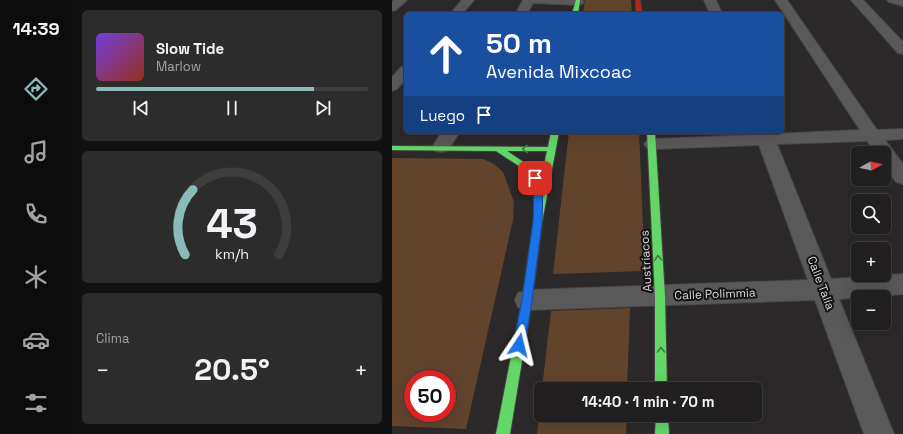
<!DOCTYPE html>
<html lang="es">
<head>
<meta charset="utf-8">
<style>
	:root { --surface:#211f20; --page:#2d2c2d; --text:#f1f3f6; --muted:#a2a2a5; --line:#3e3d3e; --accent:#8bbbb9 }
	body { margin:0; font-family:"Space Grotesk",sans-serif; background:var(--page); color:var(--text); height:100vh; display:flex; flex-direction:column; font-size:15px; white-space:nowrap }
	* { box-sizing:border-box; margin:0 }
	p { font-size:13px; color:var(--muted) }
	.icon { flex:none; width:22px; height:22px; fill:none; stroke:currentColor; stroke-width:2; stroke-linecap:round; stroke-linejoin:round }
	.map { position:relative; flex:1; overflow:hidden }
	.details { display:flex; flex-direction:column; gap:10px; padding:10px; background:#121112; width:320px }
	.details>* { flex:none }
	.banner { position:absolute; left:12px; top:12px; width:380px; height:122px; border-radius:6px; box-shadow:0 4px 16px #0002,0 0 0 1px var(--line); background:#1a4fa0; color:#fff; overflow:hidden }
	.needle { width:26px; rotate:82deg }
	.controls { position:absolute; left:459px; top:146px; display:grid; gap:8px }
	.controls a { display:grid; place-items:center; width:40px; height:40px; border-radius:6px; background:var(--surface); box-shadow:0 4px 16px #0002,0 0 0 1px var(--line); font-size:20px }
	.speed { position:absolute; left:12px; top:370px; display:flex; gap:8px; font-size:20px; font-weight:700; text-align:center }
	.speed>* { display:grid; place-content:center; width:52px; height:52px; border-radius:50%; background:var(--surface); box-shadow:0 4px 16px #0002,0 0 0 1px var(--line); line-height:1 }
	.speed .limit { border:6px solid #d22; background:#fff; color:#111 }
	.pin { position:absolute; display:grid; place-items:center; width:34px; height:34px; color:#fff; margin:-17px; border-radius:8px; box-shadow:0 2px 6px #0006 }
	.me { position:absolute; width:44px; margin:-22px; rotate:10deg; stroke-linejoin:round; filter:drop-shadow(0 0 3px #0008) }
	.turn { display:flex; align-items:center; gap:14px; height:84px; padding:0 16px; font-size:18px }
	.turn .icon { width:52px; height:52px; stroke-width:2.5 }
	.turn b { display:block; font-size:28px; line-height:34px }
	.then { display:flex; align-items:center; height:38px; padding:0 16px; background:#0003; gap:8px; font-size:15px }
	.big { font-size:30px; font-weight:800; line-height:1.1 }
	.details .tile { flex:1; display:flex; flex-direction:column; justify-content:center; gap:6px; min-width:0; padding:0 14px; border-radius:6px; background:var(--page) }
	.details .dial { align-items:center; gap:0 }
	.dial svg { height:104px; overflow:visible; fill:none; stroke:var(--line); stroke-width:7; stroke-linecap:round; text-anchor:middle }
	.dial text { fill:var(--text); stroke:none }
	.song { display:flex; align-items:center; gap:12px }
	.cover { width:48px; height:48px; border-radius:6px; background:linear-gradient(135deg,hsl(260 70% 55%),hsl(10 70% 35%)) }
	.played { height:4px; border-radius:2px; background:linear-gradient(90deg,var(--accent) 80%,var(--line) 80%) }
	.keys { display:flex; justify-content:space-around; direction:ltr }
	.heat { display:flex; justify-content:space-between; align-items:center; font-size:22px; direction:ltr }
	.trip { position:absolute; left:142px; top:382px; width:228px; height:40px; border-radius:6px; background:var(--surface); box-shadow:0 4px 16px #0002,0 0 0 1px var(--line); font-weight:800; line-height:40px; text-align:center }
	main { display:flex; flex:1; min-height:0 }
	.tabs { display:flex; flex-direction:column; width:72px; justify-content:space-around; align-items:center; background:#0d0c0d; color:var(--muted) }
	.tabs .icon { width:28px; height:28px }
	.tabs .current { color:var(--accent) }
	.tabs b { font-size:18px; color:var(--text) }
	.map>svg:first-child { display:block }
</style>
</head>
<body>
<main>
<nav class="tabs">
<b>14:39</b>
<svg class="icon current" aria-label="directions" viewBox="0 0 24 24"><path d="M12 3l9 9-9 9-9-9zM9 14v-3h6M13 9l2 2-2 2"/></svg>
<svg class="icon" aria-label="music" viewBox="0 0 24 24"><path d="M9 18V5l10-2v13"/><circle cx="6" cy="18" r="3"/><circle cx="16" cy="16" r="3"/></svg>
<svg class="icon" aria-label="phone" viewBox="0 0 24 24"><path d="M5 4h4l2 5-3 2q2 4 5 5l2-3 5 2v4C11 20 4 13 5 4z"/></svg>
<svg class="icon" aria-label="climate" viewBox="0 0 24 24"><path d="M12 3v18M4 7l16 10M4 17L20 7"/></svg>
<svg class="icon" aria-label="car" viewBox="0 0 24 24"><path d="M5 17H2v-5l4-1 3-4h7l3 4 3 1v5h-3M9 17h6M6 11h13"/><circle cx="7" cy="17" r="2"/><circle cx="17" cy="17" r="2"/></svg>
<svg class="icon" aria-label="filters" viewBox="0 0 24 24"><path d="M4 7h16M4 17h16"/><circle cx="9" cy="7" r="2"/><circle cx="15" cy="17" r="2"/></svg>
</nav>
<section class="details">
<div class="tile">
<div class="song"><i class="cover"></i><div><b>Slow Tide</b><p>Marlow</p></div></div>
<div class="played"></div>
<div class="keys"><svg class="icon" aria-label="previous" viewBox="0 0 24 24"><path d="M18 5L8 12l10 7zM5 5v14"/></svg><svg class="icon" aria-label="pause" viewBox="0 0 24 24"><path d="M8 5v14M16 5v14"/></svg><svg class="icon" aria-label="next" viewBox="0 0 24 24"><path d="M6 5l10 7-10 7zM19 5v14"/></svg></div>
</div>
<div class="tile dial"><svg viewBox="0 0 100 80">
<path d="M14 69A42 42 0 1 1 86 69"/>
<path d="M14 69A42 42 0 0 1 20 19" stroke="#8bbbb9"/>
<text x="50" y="56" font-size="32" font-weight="700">43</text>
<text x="50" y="72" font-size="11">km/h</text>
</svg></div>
<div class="tile"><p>Clima</p>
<div class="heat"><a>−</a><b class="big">20.5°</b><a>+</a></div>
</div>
</section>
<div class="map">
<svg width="511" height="434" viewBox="0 0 511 434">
	<rect width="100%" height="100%" fill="#2c292a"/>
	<!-- green -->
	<g fill="#62442d" fill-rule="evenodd">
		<polygon points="193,0 239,0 240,14 191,14"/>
		<polygon points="177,132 247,132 253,271 161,274"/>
		<path d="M0,158L91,159L102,164L111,172L122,202L121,220L74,429L0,426ZM21,379H55V413H21Z"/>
		<polygon points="238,308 235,389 150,389 159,311"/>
		<polygon points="149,397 149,415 235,415 234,434 145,434"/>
	</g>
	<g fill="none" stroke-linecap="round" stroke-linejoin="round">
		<!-- street casing -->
		<g stroke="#484546" stroke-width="2">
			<g id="street">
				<polygon points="2,0 15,0 4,10 0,11 0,2"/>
				<polygon points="70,0 82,0 70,14 58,14"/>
				<polygon points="131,0 190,0 192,2 190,4 186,5 141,3 135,14 123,14"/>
				<polygon points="312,0 324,0 330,14 318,14"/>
				<polygon points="383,0 395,0 485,130 511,129 511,139 493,140 511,164 511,184 504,182 492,165 492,153 484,153 475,141 385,144 439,279 511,274 511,294 447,299 502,434 472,434 423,300 135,310 126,307 123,300 126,293 135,290 416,280 367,145 261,149 255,148 252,144 255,140 261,139 363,135 362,132 380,132 380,134 468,130"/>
				<polygon points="459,0 471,0 511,42 511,54 506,53"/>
				<polygon points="495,0 511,0 511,6 497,2"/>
				<polygon points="14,66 14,79 5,89 0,91 0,77 9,67"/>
				<polygon points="50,132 68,132 55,151 49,152 43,151 40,147"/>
			</g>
		</g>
		<!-- fast casing -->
		<g stroke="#484546" stroke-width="2">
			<g id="fast">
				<polygon points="184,0 188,0 186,14 180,14"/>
				<path d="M159,132H167L150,222L140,300L118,434H104L130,300L144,204L142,201L143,185L138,176L127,166L104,151L0,150V146L156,147ZM115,151H155L149,180L139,167Z"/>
				<polygon points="255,132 263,132 273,297 275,389 263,389 263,297"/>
				<polygon points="264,415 276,415 277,434 263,434"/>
			</g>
		</g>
		<!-- jam casing -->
		<g stroke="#484546" stroke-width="2">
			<polygon id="jam" points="244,0 248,0 250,14 244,14"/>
		</g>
		<!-- street -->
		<use href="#street" fill="#5a5959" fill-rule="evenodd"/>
		<!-- fast -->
		<use href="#fast" fill="#63d668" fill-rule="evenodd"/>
		<!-- jam -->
		<use href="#jam" fill="#b3261e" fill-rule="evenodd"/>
	</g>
	<!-- one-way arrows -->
	<defs><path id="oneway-chevron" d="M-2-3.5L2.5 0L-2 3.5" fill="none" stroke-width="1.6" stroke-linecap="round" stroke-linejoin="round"/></defs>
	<g stroke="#3f7e41">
		<use href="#oneway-chevron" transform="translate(133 149) rotate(179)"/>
		<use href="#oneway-chevron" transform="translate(266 258) rotate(-93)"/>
		<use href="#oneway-chevron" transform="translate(269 350) rotate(-91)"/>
	</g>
	<!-- route -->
	<polygon fill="#1a73e8" stroke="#114b97" points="143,175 146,176 151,183 150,222 140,300 133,345 131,348 127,350 123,348 121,345 130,300 141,222 142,184 139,178"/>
	<g text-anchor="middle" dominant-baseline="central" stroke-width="4" stroke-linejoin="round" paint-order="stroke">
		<!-- street labels -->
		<g font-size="12" fill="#dbd8d8" stroke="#141212">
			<text transform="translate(254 261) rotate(-93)">Austríacos</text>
			<text transform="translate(429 283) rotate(69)">Calle Talía</text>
			<text transform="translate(323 294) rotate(-2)">Calle Polimmia</text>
		</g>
	</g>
</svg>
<div class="controls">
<a><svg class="needle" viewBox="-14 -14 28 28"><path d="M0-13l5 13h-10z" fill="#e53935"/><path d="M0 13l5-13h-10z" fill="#a2a2a5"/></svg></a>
<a><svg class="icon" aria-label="search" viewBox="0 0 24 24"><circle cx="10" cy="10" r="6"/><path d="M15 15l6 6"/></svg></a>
<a>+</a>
<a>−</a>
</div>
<div class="speed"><div class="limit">50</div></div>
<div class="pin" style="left:143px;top:178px;background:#d93025"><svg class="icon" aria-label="arrive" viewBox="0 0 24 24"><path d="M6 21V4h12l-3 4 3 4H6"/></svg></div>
<svg class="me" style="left:127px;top:345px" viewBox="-20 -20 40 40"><path d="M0-17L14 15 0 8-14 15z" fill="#1a73e8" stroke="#fff" stroke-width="4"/></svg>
<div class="trip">14:40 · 1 min · 70 m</div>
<div class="banner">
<div class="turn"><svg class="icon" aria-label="ahead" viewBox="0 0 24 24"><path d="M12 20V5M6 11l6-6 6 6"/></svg><div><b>50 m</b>Avenida Mixcoac</div></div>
<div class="then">Luego<svg class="icon" aria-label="arrive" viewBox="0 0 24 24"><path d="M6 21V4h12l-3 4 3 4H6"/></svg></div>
</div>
</div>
</main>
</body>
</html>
